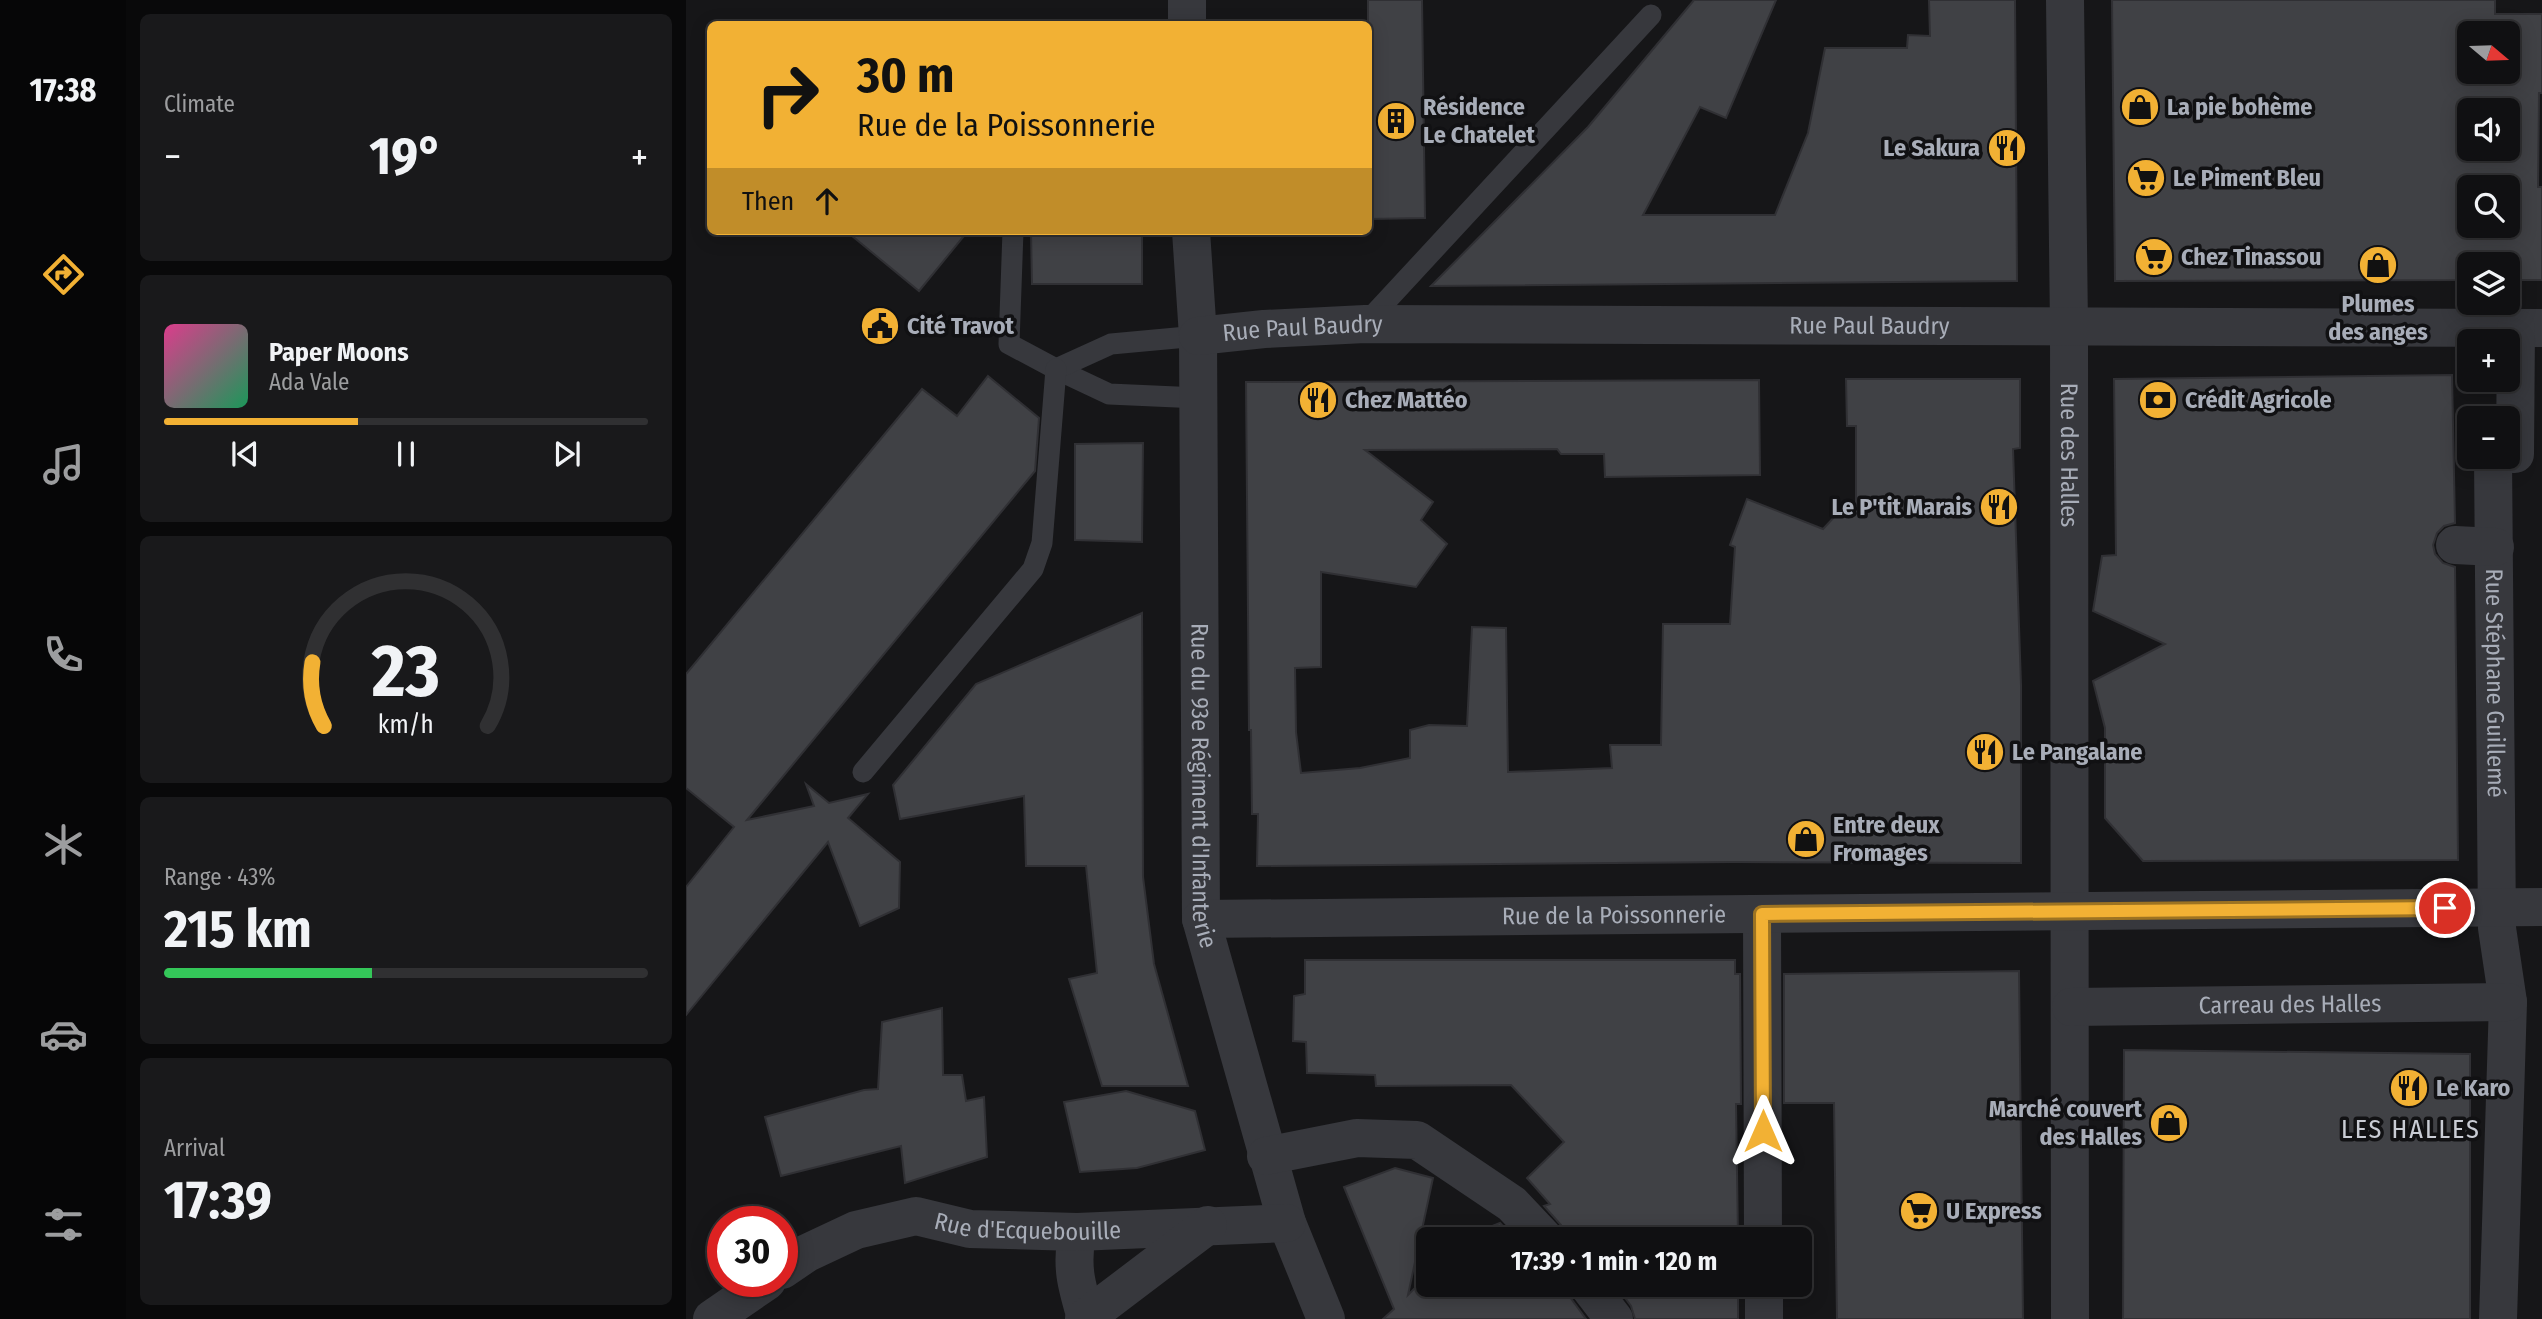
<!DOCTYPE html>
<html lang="en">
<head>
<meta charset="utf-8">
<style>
	:root { --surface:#101012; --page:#19191b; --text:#f1f3f6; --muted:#9c9d9f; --line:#303032; --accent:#f2b134 }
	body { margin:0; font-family:"Fira Sans Condensed",sans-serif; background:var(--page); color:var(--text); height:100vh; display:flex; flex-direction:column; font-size:26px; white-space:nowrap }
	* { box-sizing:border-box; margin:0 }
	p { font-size:23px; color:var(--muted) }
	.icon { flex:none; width:38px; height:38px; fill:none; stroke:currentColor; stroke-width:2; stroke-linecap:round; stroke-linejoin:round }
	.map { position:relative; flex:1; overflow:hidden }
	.sheet { display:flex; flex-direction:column; gap:14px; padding:14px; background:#09090a; width:560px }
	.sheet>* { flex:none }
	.hud { position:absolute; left:21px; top:21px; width:665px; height:214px; border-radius:10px; box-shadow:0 4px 18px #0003,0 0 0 2px var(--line); background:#f2b134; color:#111; overflow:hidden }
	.needle { width:46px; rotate:109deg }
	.buttons { position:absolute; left:1771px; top:21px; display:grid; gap:14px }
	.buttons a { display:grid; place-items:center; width:63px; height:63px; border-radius:10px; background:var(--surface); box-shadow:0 4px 18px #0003,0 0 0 2px var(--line); font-size:35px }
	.speed { position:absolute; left:21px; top:1206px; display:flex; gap:14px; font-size:35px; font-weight:700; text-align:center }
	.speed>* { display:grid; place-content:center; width:91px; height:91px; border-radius:50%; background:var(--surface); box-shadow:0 4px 18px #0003,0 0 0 2px var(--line); line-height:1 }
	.speed .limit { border:10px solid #d22; background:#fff; color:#111 }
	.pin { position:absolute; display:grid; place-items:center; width:60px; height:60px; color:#fff; margin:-30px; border:4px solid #fff; border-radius:50%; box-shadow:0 2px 7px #0007 }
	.me { position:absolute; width:77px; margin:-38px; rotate:0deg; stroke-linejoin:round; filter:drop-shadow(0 0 5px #0008) }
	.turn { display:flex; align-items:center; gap:24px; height:147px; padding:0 35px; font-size:32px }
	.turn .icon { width:91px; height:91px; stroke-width:2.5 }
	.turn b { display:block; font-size:49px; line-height:60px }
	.then { display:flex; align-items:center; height:66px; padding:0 35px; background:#0003; gap:14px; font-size:26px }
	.big { font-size:52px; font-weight:700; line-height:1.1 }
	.sheet .widget { flex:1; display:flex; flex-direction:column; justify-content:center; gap:10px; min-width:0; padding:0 24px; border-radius:10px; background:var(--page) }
	.sheet .dial { align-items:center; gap:0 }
	.dial svg { height:182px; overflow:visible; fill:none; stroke:var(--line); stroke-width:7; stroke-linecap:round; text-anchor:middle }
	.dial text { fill:var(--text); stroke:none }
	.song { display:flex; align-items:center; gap:21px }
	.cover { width:84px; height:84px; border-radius:10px; background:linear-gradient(135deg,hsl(330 70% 55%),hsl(150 70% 35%)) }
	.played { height:7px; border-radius:4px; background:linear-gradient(90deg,var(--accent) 40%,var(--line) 40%) }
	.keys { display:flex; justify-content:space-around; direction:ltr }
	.heat { display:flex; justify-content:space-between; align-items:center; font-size:38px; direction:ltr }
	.charge { height:10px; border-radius:5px; background:linear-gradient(90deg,#34c759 43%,var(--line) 0) }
	.trip { position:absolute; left:730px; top:1227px; width:396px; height:70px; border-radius:10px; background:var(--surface); box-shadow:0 4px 18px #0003,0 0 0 2px var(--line); font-weight:700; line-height:70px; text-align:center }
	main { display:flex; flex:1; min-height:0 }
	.menu { display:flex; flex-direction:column; width:126px; justify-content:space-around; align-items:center; background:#060607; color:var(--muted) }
	.menu .icon { width:49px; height:49px }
	.menu .current { color:var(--accent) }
	.menu b { font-size:32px; color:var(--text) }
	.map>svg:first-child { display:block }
</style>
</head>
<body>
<main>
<nav class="menu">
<b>17:38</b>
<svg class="icon current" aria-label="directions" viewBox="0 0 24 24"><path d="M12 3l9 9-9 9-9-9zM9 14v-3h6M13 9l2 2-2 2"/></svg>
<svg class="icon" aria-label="music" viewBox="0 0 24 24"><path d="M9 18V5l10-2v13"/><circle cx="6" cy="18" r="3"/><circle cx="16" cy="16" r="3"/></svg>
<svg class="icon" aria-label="phone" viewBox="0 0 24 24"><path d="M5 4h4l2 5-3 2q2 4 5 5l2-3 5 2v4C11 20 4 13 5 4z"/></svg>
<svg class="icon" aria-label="climate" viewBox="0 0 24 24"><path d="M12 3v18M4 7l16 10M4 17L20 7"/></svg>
<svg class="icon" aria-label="car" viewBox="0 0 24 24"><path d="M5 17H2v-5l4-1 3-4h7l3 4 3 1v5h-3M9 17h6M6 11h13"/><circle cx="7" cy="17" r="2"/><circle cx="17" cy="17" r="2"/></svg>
<svg class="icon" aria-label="filters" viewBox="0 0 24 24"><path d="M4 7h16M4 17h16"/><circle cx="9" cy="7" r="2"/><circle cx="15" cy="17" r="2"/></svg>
</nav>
<section class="sheet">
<div class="widget"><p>Climate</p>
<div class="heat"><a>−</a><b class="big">19°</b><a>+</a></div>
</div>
<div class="widget">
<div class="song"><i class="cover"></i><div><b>Paper Moons</b><p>Ada Vale</p></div></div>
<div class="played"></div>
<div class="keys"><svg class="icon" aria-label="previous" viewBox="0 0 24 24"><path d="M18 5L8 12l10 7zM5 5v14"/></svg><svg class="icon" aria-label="pause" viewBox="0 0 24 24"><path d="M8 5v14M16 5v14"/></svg><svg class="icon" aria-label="next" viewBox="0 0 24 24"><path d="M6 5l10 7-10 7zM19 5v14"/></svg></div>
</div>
<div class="widget dial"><svg viewBox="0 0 100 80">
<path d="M14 69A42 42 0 1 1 86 69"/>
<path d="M14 69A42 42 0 0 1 9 41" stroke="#f2b134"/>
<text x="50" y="56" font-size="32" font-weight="700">23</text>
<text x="50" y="72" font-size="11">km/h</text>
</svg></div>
<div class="widget"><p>Range · 43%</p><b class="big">215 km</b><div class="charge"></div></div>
<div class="widget"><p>Arrival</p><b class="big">17:39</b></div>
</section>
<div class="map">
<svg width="1856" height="1319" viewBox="0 0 1856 1319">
	<rect width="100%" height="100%" fill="#161618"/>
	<!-- building -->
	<g fill="#404145" stroke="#303034" stroke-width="2" fill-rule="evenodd">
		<polygon points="682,0 736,0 739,218 682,219"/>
		<polygon points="1008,0 1090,0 1040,118 1014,107 957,215 1089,215 1122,133 1139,48 1221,48 1222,35 1244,36 1243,0 1329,0 1331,281 745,286 902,127"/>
		<path d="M1426,0H1809V14H1856V93H1853L1852,187H1856V280H1822V264H1783V280L1429,281ZM1783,33H1822V72H1783ZM1783,110H1822V149H1783ZM1783,187H1822V226H1783Z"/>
		<polygon points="160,231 282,231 233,291"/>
		<polygon points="345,231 456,231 456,284 346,284"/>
		<polygon points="1766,375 1769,523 1758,526 1751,533 1747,545 1749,554 1757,563 1769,567 1772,860 1457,861 1419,818 1419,728 1407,681 1479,644 1407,611 1416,556 1430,555 1428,379"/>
		<polygon points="302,376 353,418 349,471 61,820 128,806 120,784 143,803 182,794 162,818 214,862 213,908 174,926 142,842 0,1015 0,887 48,827 0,788 0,674 236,389 271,416"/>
		<polygon points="1160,379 1334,379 1334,448 1327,449 1335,685 1335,863 1047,862 571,866 572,814 566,814 565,730 563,730 560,382 1073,380 1074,475 919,477 918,454 875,454 871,449 679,450 747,502 735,520 761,544 730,587 635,572 635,667 609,668 610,732 615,773 674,768 724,758 724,730 743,725 781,726 786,627 820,628 822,772 926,768 924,745 975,745 977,624 1044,624 1049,547 1044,545 1061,499 1137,529 1151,514 1170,505 1170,426 1161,426"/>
		<polygon points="457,443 456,542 389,540 389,444"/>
		<polygon points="456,613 457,877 468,964 502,1086 416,1086 383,979 411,973 400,866 340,866 338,796 214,819 207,785 290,684"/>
		<polygon points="619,960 1049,960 1049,974 1054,974 1055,1104 1050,1104 1052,1239 880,1239 875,1225 858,1206 864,1204 841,1178 878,1142 825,1085 690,1086 689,1075 621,1073 620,1042 607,1041 608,996 619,994"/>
		<polygon points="1333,971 1337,1319 1151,1319 1148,1103 1098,1103 1098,974"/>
		<polygon points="256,1008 257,1075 276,1075 280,1101 298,1097 301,1157 219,1183 215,1146 95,1176 79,1117 178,1090 192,1089 196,1022"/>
		<polygon points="1438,1050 1784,1054 1784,1319 1437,1319"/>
		<polygon points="440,1091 509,1111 519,1150 451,1168 394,1172 378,1102"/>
		<polygon points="709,1168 747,1178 722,1295 742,1275 742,1284 880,1284 884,1297 900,1319 697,1319 708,1309 658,1187"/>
		<polygon points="814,1223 829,1239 779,1239 783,1235"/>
		<polygon points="929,1284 1052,1284 1052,1319 949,1319 945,1306"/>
	</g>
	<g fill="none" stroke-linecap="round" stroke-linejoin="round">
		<!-- lane -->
		<g stroke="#37383d" stroke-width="21">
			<polyline points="327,231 323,344 370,369 423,394 513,398"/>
			<polyline points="679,324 965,15"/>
			<polyline points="370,369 425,344 512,336"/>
			<polyline points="177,772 347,569 356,543 370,369"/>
		</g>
		<!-- street -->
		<g stroke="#37383d" stroke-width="38">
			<polyline points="501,0 501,24"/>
			<path id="s1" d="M1379,0L1383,327L1384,1319"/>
			<path id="s2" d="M505,231L512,336L515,919L601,1223L640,1319"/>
			<path id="s3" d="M512,336L578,329L679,324L1856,328"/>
			<polyline points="1822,454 1829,454 1830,328"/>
			<path id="s4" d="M1807,457L1811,928L1822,1002L1812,1319"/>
			<polyline points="1769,545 1809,547"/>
			<polyline points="1076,914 1077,1239"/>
			<path id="s5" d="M515,919L1856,907"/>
			<path id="s6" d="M1385,1007L1822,1002"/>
			<polyline points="580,1156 671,1138 731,1140 826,1204 859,1239"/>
			<path d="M391,1232C385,1267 390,1284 400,1318"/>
			<path id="s7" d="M96,1270L121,1253L170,1230L230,1216L284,1229L391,1232L601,1223"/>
			<polyline points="901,1284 928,1319"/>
			<polyline points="1078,1284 1078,1319"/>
			<polyline points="26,1319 81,1281"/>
			<polyline points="398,1319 522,1225"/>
		</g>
	</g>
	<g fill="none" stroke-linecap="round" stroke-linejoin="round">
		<!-- route casing -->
		<g stroke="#9d7322" stroke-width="18">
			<polyline id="route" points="1077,1131 1076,914 1759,908"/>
		</g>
		<!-- route -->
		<use href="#route" stroke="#f2b134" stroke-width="12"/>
	</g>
	<!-- icons -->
	<defs>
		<g id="shop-disc" transform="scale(2.0125)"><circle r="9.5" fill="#f2b134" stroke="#111113"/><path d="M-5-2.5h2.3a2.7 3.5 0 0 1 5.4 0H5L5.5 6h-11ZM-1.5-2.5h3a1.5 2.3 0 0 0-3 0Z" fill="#111"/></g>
		<g id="building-disc" transform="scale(2.0125)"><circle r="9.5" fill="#f2b134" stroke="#111113"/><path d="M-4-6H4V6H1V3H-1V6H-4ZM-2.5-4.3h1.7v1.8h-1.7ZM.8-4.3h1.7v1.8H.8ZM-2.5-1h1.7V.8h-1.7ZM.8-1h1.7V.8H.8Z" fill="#111"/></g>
		<g id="restaurant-disc" transform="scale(2.0125)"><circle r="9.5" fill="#f2b134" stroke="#111113"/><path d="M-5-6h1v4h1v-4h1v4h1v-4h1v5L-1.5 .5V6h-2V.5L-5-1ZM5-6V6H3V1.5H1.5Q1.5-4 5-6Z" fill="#111"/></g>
		<g id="supermarket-disc" transform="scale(2.0125)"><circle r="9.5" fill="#f2b134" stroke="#111113"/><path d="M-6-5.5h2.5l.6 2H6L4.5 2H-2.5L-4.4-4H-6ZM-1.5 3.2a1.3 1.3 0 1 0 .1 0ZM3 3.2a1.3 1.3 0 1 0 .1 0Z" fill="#111"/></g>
		<g id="civic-disc" transform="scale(2.0125)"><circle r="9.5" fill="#f2b134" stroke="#111113"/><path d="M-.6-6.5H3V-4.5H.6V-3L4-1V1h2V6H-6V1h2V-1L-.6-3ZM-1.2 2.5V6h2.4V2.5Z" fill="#111"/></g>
		<g id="bank-disc" transform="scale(2.0125)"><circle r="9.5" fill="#f2b134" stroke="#111113"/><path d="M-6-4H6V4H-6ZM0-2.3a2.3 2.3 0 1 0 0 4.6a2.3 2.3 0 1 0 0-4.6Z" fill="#111"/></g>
	</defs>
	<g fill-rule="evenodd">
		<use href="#shop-disc" x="1454" y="107"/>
		<use href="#building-disc" x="710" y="121"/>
		<use href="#restaurant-disc" x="1321" y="148"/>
		<use href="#supermarket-disc" x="1460" y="178"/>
		<use href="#supermarket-disc" x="1468" y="257"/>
		<use href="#shop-disc" x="1692" y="265"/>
		<use href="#civic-disc" x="194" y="326"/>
		<use href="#restaurant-disc" x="632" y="400"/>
		<use href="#bank-disc" x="1472" y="400"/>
		<use href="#restaurant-disc" x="1313" y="507"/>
		<use href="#restaurant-disc" x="1299" y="752"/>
		<use href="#shop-disc" x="1120" y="839"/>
		<use href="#restaurant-disc" x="1723" y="1088"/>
		<use href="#shop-disc" x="1483" y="1123"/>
		<use href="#supermarket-disc" x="1233" y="1211"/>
	</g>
	<g text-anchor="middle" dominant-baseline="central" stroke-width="7" stroke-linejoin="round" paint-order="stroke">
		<!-- poi labels -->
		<g font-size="24" font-weight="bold" fill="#a8adb8" stroke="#111113" text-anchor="start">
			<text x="737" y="107">Résidence<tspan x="737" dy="28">Le Chatelet</tspan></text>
			<text x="1481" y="107">La pie bohème</text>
			<text x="1294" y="148" text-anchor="end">Le Sakura</text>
			<text x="1487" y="178">Le Piment Bleu</text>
			<text x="1495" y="257">Chez Tinassou</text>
			<text x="1692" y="304" text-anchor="middle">Plumes<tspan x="1692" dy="28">des anges</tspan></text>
			<text x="221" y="326">Cité Travot</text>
			<text x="659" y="400">Chez Mattéo</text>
			<text x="1499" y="400">Crédit Agricole</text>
			<text x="1286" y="507" text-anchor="end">Le P'tit Marais</text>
			<text x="1326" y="752">Le Pangalane</text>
			<text x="1147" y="825">Entre deux<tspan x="1147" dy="28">Fromages</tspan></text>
			<text x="1750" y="1088">Le Karo</text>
			<text x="1456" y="1109" text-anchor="end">Marché couvert<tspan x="1456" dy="28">des Halles</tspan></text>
			<text x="1260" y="1211">U Express</text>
		</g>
		<!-- street labels -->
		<g font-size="24" fill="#a8adb8" stroke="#111113">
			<text stroke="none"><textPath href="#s3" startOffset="672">Rue Paul Baudry</textPath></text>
			<text stroke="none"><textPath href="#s3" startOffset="105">Rue Paul Baudry</textPath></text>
			<text stroke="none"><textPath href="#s1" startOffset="455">Rue des Halles</textPath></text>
			<text stroke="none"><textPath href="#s4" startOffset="226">Rue Stéphane Guillemé</textPath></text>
			<text stroke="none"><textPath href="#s2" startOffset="555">Rue du 93e Régiment d'Infanterie</textPath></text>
			<text stroke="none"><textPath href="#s5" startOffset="413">Rue de la Poissonnerie</textPath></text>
			<text stroke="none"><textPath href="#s6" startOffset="219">Carreau des Halles</textPath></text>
			<text stroke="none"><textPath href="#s7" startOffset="259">Rue d'Ecquebouille</textPath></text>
		</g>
		<!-- neighbourhood labels -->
		<g font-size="26" letter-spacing="2" fill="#c9ccd4" stroke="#111113">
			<text x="1725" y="1129">LES HALLES</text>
		</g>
	</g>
</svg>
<div class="buttons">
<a><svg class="needle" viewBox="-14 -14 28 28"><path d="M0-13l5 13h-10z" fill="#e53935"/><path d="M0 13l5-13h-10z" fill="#9c9d9f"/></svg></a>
<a><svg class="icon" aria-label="sound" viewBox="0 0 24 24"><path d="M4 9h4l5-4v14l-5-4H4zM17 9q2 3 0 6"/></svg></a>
<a><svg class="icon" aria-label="search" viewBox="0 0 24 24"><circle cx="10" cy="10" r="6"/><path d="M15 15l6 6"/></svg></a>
<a><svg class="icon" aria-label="layers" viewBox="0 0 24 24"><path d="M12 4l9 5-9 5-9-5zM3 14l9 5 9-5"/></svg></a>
<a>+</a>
<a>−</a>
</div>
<div class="speed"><div class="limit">30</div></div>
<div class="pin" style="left:1759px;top:908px;background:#d93025"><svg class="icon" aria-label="arrive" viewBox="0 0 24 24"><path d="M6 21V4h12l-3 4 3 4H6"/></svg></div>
<svg class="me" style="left:1077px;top:1131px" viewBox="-20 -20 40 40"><path d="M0-17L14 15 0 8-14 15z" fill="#f2b134" stroke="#fff" stroke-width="4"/></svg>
<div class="trip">17:39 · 1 min · 120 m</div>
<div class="hud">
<div class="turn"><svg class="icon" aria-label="right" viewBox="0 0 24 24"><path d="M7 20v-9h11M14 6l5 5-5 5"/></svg><div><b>30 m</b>Rue de la Poissonnerie</div></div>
<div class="then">Then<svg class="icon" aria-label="ahead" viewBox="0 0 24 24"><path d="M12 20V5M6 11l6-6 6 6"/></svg></div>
</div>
</div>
</main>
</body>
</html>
